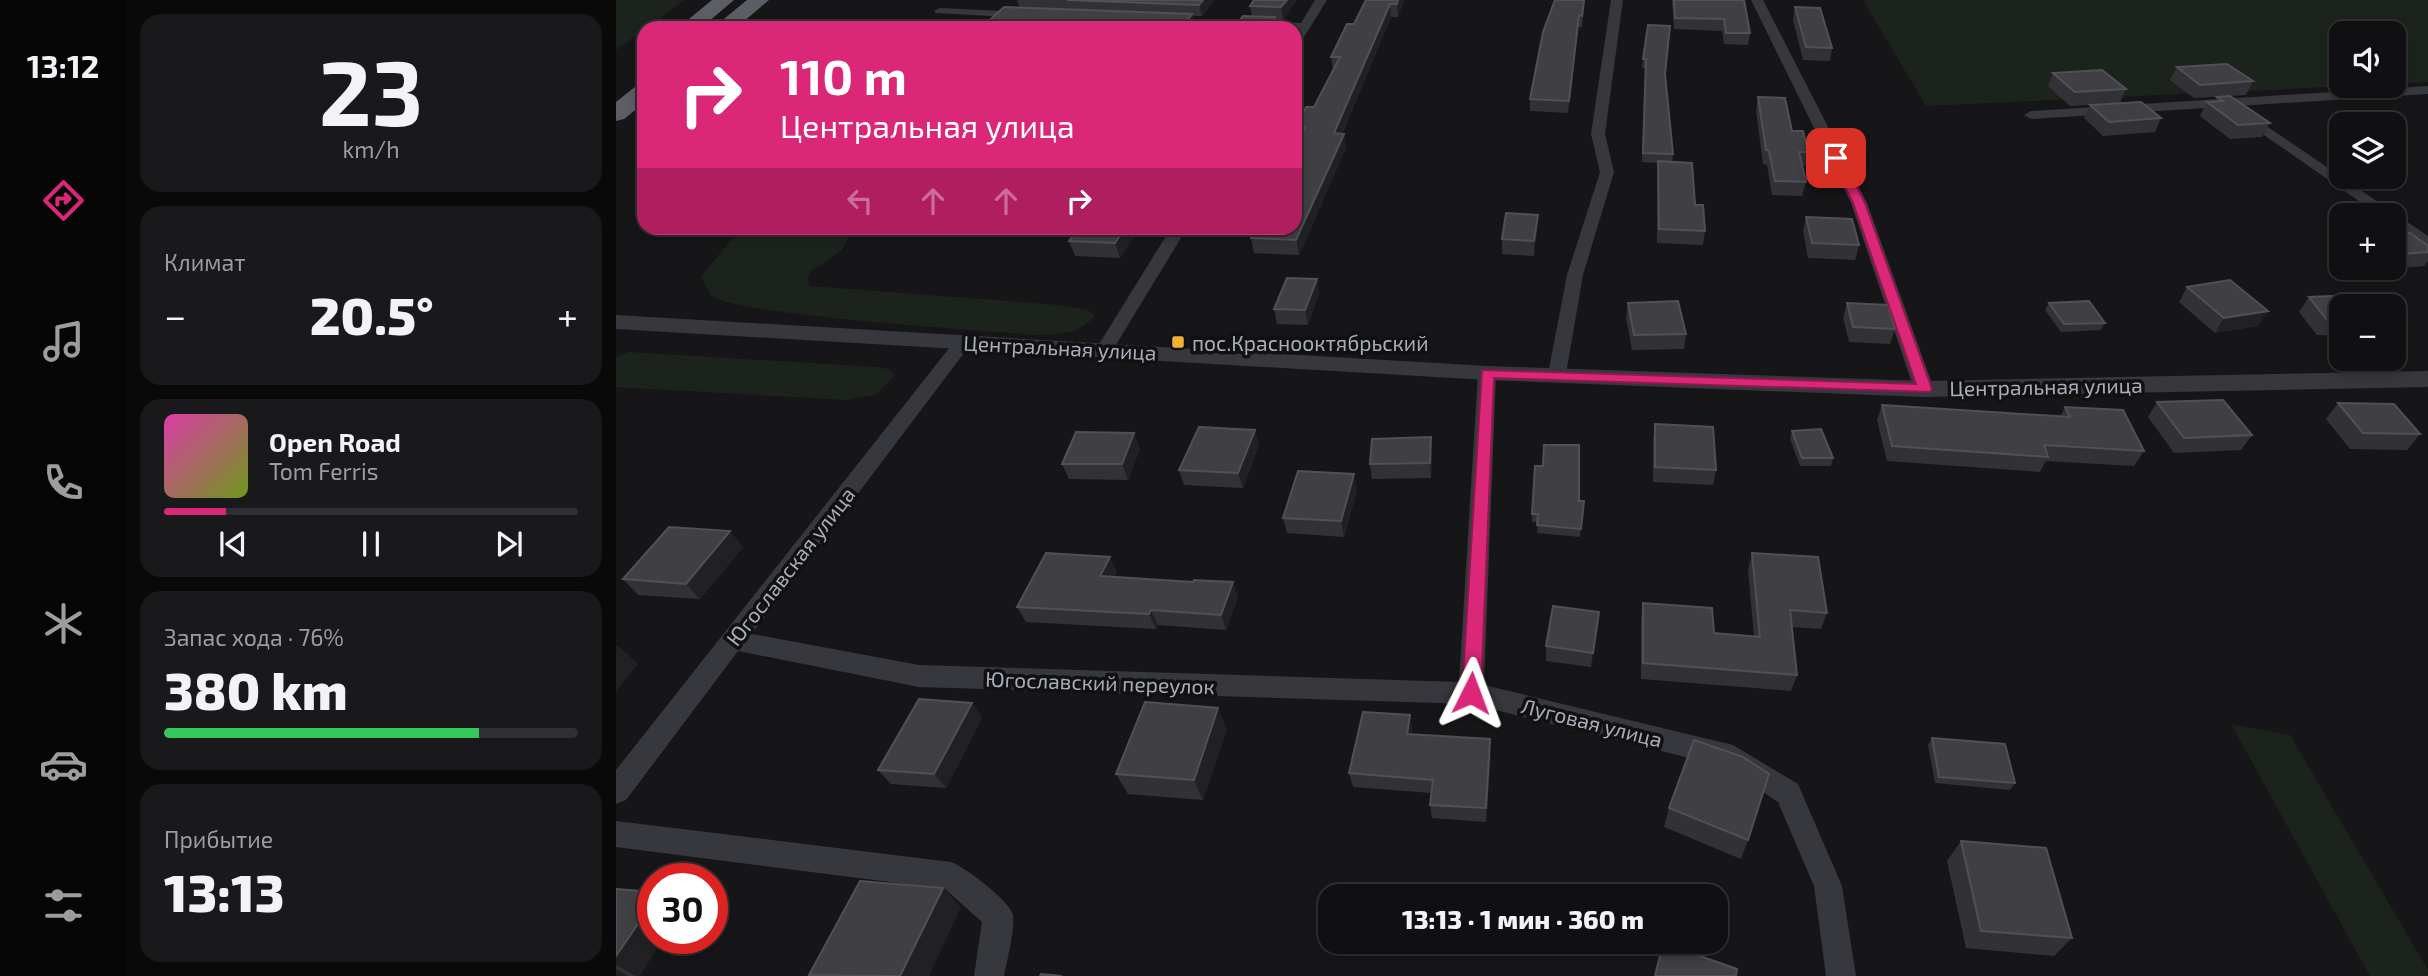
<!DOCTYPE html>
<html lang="ru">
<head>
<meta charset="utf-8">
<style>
	:root { --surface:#101012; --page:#19191b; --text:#f1f3f6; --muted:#9c9d9f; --line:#303032; --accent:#db2777 }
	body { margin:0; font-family:"Exo 2",sans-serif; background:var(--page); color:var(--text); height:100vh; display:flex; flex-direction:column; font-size:26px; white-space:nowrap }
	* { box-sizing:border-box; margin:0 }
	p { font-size:23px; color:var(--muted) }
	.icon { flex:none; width:38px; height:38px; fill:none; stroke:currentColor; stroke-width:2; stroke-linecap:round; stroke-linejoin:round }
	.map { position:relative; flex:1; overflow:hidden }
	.sheet { display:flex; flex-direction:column; gap:14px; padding:14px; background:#09090a; width:490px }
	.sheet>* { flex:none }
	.top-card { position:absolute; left:21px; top:21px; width:665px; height:214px; border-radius:21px; box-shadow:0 4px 10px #0003,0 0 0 2px var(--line); background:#db2777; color:#fff; overflow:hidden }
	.controls { position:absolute; left:1713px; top:21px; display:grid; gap:14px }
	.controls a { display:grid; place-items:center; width:77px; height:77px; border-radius:14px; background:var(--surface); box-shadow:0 4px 10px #0003,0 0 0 2px var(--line); font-size:35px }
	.speed { position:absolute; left:21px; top:863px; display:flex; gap:14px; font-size:35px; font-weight:700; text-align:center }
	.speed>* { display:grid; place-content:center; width:91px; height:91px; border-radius:50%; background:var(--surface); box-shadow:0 4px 10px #0003,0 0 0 2px var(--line); line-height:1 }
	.speed .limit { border:10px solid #d22; background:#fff; color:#111 }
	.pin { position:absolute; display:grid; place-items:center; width:60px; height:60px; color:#fff; margin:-30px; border-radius:14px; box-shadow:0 4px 10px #0006 }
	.me { position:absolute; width:77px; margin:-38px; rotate:3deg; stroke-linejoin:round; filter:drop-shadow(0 0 5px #0008) }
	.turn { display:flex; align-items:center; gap:24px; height:147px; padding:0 28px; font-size:32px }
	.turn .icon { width:91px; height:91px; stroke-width:2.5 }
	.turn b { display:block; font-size:49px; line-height:60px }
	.lanes { display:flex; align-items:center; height:66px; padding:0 28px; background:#0003; justify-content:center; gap:35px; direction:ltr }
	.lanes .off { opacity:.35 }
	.big { font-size:52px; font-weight:800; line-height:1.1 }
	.sheet .tile { flex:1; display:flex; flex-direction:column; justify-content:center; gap:10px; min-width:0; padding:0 24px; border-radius:21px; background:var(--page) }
	.sheet .dial { align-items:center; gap:0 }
	.dial b { font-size:91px; line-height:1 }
	.song { display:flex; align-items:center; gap:21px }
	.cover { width:84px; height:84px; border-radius:10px; background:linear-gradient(135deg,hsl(320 70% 55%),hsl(80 70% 35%)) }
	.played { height:7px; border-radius:4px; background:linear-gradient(90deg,var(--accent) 15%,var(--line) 15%) }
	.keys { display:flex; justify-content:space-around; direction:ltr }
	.heat { display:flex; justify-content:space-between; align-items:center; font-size:38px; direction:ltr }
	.charge { height:10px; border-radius:5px; background:linear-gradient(90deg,#34c759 76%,var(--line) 0) }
	.trip { position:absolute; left:702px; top:884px; width:410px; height:70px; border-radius:21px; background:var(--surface); box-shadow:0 4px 10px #0003,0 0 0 2px var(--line); font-weight:800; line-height:70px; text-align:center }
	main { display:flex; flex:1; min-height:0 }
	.tab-bar { display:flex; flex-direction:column; width:126px; justify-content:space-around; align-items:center; background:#060607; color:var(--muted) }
	.tab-bar .icon { width:49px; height:49px }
	.tab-bar .selected { color:var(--accent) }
	.tab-bar b { font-size:32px; color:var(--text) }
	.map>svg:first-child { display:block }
</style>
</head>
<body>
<main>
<nav class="tab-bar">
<b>13:12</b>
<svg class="icon selected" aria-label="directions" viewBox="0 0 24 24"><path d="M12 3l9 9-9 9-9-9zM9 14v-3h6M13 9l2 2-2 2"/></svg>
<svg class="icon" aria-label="music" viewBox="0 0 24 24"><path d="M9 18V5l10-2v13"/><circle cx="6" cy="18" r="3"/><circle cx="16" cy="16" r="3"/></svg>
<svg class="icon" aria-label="phone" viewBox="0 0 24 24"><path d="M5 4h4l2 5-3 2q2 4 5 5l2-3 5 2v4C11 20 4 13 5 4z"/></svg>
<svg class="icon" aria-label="climate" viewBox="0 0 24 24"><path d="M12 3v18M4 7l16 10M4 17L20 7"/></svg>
<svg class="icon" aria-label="car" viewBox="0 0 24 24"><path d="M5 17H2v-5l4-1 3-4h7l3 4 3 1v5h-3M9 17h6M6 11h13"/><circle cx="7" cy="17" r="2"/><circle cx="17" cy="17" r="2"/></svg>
<svg class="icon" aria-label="filters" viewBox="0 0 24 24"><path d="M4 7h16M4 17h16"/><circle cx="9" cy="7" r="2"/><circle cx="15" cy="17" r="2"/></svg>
</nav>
<section class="sheet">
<div class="tile dial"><b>23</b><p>km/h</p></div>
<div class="tile"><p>Климат</p>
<div class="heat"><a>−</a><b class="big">20.5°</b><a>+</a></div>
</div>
<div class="tile">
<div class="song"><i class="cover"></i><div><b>Open Road</b><p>Tom Ferris</p></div></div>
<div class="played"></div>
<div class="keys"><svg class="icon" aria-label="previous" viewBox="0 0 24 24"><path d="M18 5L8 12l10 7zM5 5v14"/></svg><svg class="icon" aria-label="pause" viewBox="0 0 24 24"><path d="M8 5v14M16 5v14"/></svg><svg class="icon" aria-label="next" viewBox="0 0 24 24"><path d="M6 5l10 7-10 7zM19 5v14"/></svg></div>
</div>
<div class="tile"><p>Запас хода · 76%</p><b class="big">380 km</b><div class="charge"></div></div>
<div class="tile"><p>Прибытие</p><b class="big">13:13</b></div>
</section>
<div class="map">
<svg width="1812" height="976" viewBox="0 0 1812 976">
	<rect width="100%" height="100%" fill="#161618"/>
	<!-- green -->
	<g fill="#1c231d">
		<polygon points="0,0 69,0 0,50"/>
		<polygon points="1247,0 1812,0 1812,82 1778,84 1778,33 1726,33 1726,86 1733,86 1310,106"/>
		<path d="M131,228H238L226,250L194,272L191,280L194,286L444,305L472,310L479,316C461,335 448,333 423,335C376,331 119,315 96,296C92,292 88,282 85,277L114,241Z"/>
		<polygon points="13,352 260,367 272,369 279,375 259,395 232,400 0,387 0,357"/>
		<polygon points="1615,724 1674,735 1812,970 1812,976 1754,976"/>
	</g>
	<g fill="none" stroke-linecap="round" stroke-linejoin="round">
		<!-- minor -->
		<g fill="#37383d" fill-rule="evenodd">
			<polygon points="699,0 711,0 683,45 679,46 679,28 550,24 544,21 550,18 685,23"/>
			<polygon points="995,0 1007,0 989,134 998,172 967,275 950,374 941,380 932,374 951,275 984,172 975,134"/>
			<polygon points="1135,0 1147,0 1251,203 1318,389 1315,393 1301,393 1298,389 1235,203"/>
			<polygon points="324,8 410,12 416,15 410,18 320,13 318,11"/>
			<polygon points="1812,86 1812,94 1415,119 1408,115 1415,111"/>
			<polygon points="1627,110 1812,236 1812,248 1778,226 1778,215 1763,215 1622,117 1622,111"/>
			<polygon points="555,228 571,228 495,353 483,353 480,349"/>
			<polygon points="348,335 357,341 354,345 136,634 303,665 843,682 862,373 864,369 878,369 880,373 868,685 1117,745 1182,784 1226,886 1240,976 1210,976 1198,886 1162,802 1110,767 855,704 303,687 122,651 10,800 0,804 0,770 342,337"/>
			<path d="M0,821L335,862C349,867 394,901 397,915C399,930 391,960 388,976H358L366,922L329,889L0,847Z"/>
		</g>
		<!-- tertiary -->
		<polygon fill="#37383d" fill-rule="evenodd" points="0,315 871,366 1308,381 1812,371 1812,387 1308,397 871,380 0,329"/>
		<!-- trunk -->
		<g fill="#5b5e65" fill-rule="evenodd">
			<polygon points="96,0 118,0 85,28 62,28"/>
			<polygon points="131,0 153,0 120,28 97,28"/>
			<polygon points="28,84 28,103 8,119 0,121 0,102 20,86"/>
		</g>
	</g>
	<!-- wall -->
	<g fill="#323236">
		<polygon points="401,0 598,0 586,16 577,16 579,27 404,8"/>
		<polygon points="638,0 681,0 667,20 636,16 634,6"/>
		<polygon points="750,0 788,0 782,17 775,17 726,134 728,134 730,148 683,255 638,253 635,238 683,139 681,126 698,107 717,70 715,57 738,24"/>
		<polygon points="939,0 969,0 966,27 962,27 952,113 914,111 914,99"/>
		<polygon points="1056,0 1128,0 1134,33 1132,45 1108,44 1106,31 1058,29"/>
		<polygon points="1179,7 1216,48 1214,61 1187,60 1177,20"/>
		<polygon points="1032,25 1049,75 1057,154 1056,162 1079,205 1089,231 1087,245 1041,243 1041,175 1042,163 1026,162 1029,68 1026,68"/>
		<polygon points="1561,67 1637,81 1630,95 1578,98 1554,80"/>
		<polygon points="1437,73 1510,89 1504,103 1454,106 1432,86"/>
		<polygon points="1142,97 1176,131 1192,152 1189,166 1186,166 1190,182 1186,196 1156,195 1151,165 1147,164 1140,110"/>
		<polygon points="1601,97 1654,123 1646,137 1614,139 1584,116 1591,102 1598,102"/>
		<polygon points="1474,105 1545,118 1539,132 1487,136 1468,118"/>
		<polygon points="1190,217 1243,245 1239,260 1192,258 1187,231"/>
		<polygon points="265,228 412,228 405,237 323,233 319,237 269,235"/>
		<polygon points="921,229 918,256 886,254 886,239"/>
		<polygon points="521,232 504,258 459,256 453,241"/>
		<polygon points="1778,234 1812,246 1812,261 1808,266 1776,269 1774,268 1778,268"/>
		<polygon points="701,279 703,294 692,325 661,324 658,309"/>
		<polygon points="1571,287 1642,326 1599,333 1563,302"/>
		<polygon points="1693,297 1726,306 1726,336 1701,335 1683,312"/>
		<polygon points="1012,303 1070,334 1068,349 1016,350 1010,318"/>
		<polygon points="1231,303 1279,329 1274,344 1233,342 1227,318"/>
		<polygon points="1433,303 1489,323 1485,330 1445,332 1429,310"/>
		<polygon points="1541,402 1636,435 1625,450 1558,453 1532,417"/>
		<polygon points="1722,403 1804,434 1791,450 1734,449 1710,419"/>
		<polygon points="1266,405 1444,417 1449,407 1528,451 1518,466 1430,461 1424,472 1271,461 1261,420"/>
		<polygon points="1039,424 1100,470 1097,485 1037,482 1037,439"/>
		<polygon points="639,430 643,445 627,488 568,485 563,470"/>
		<polygon points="1176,431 1217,458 1215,466 1184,466 1174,439"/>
		<polygon points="524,448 512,480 453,479 446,464"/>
		<polygon points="816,453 815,478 756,479 754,464"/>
		<polygon points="741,490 728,537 671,533 667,518"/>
		<polygon points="963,501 968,501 964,537 921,533 922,522 916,522 916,514"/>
		<polygon points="127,547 84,599 22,595 7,579"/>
		<polygon points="1136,553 1211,613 1205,629 1176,627 1181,675 1175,691 1025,679 1025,620 1027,603 1098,633 1138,636 1132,570"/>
		<polygon points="501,572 498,577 622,597 610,630 542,625 540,629 410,622 401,607"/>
		<polygon points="983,612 975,667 930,661 930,646"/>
		<polygon points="356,703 366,718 330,788 275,784 262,770"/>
		<polygon points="611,729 587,800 512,794 500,774"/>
		<polygon points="796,729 795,734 875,753 870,822 816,818 814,805 815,793 737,787 733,773"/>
		<polygon points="1316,738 1399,783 1394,790 1319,783 1312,745"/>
		<polygon points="1053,808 1132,840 1125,859 1048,827"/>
		<polygon points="1345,841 1456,938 1438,956 1350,948 1331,861"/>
		<polygon points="0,889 37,938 48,938 23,976 0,976"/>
	</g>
	<!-- shaded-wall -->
	<g fill="#212124">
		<polygon points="587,0 598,0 586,16 583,5"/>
		<polygon points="671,0 681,0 667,20 665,7"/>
		<polygon points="782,0 788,0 782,17 781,4"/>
		<polygon points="774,4 775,17 720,147 718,133"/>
		<polygon points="576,14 579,27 578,28 566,28"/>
		<polygon points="963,15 962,27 952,113 953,101"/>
		<polygon points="659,17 661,28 652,28"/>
		<polygon points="728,134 730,148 683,255 680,240"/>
		<polygon points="922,215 921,229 918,256 918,241"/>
		<polygon points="314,228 321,228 323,233 319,237"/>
		<polygon points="401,228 412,228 405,237"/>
		<polygon points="509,228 519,228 521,232 504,258 499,243"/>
		<polygon points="701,279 703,294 692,325 689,310"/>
		<polygon points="1652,311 1642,326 1599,333 1608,318"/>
		<polygon points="639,430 643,445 627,488 622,473"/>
		<polygon points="518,433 524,448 512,480 506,464"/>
		<polygon points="815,437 816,453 815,478 814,463"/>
		<polygon points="738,474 741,490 728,537 725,521"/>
		<polygon points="114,531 127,547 84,599 70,584"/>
		<polygon points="494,557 501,572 491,591 484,576"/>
		<polygon points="617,582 622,597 610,630 605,615"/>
		<polygon points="535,610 542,625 540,629 533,614"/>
		<polygon points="983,612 982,627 975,667 977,653"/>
		<polygon points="0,644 22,664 0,691"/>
		<polygon points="356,703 366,718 330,788 318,774"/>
		<polygon points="602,708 611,729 587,800 578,780"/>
		<polygon points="794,715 796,729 793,748 791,734"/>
		<polygon points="874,739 875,753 870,822 870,808"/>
		<polygon points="327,888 345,907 313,976 284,976"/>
		<polygon points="37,902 37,938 48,938 23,976 20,976 0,965 0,956"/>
		<polygon points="0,969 12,976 0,976"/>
	</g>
	<!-- building -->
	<g fill="#3f3f44" stroke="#4f5156" stroke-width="2">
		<polygon points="451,0 587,0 583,5"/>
		<polygon points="638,0 671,0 665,7 634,6"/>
		<polygon points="750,0 782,0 781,4 774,4 718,133 728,134 680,240 635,238 640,228 679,228 679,147 689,127 681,126 690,107 698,107 724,57 715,57 731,24 738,24"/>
		<polygon points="939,0 968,0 966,16 963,15 953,101 914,99 927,32"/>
		<polygon points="1058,0 1128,0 1134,33 1110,33 1108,19 1059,18"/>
		<polygon points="388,7 576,14 566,28 365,28"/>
		<polygon points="1179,7 1204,8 1216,48 1190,47"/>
		<polygon points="627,16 659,17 652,28 618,28"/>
		<polygon points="1032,25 1054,26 1049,74 1057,154 1027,153 1030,59 1027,59"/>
		<polygon points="1611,64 1637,81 1584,85 1561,67"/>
		<polygon points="1486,70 1510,89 1459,92 1437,73"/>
		<polygon points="1614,96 1654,123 1622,125 1591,102 1607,101 1601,97"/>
		<polygon points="1142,97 1169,98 1176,131 1187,131 1192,152 1183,152 1190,182 1159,181 1153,151 1150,150"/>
		<polygon points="1525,102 1545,118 1493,122 1474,105"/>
		<polygon points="1042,161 1076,163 1079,205 1087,205 1089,231 1043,229"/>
		<polygon points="890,213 922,215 918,241 886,239"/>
		<polygon points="1190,217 1236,219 1243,245 1196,243"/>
		<polygon points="463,228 509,228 499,243 453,241"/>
		<polygon points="1794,233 1812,246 1812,252 1787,254 1778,248 1778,234"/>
		<polygon points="671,278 701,279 689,310 658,309"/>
		<polygon points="1614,280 1652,311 1608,318 1571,287"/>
		<polygon points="1742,295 1751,306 1726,306 1726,321 1711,320 1693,297"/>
		<polygon points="1062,301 1070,334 1018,335 1012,303"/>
		<polygon points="1473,301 1489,323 1448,324 1433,303"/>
		<polygon points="1231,303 1272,305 1279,329 1237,327"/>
		<polygon points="1607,400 1636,435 1568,438 1541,402"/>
		<polygon points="1722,403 1778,404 1804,434 1747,433"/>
		<polygon points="1266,405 1454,417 1449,407 1507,410 1528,451 1428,445 1432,457 1276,446"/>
		<polygon points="1039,424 1097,427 1100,470 1039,467"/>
		<polygon points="583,427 639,430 622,473 563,470"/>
		<polygon points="1205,429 1217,458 1186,458 1176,431"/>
		<polygon points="460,432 518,433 506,464 446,464"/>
		<polygon points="815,437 814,463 754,464 756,439"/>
		<polygon points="928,445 963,445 963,501 968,501 965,529 921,525 922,514 916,514 919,466 927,466"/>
		<polygon points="682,471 738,474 725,521 667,518"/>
		<polygon points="53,527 114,531 70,584 7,579"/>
		<polygon points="430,553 494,557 484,576 577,582 578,580 617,582 605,615 535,610 533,614 401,607"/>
		<polygon points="1136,553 1202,557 1211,613 1174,610 1181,675 1027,663 1027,603 1096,608 1098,633 1144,637"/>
		<polygon points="937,606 983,612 977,653 930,646"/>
		<polygon points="303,699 356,703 318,774 262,770"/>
		<polygon points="529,702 602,708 578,780 500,774"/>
		<polygon points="747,712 794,715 791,734 874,739 870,808 814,805 817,780 733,773"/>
		<polygon points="1316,738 1389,744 1399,783 1323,777"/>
		<polygon points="1078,740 1127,757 1153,774 1132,840 1053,808"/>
		<polygon points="1345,841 1430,848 1456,938 1365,931"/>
		<polygon points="244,881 327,888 284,976 193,975"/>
		<polygon points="0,889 37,892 37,902 0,956"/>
		<polygon points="1047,943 1121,969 1120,976 1039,976"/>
		<polygon points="425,974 446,976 424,976"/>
	</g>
	<!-- route -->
	<polygon fill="#db2777" stroke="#8e194d" stroke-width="2" points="1220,155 1226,158 1249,203 1316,389 1314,392 878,378 865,693 862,698 855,701 848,698 846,693 866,370 1300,384 1237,203 1215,158"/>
	<!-- markers -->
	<rect fill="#f2b134" stroke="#111113" stroke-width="2.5" x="555" y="335" width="14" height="14" rx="3.5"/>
	<g text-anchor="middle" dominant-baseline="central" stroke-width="7" stroke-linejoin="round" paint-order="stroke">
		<!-- poi labels -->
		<g font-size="21" fill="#a8adb8" stroke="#111113" text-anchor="start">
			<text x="576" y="342">пос.Краснооктябрьский</text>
		</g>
		<!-- street labels -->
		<g font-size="21" fill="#a8adb8" stroke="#111113">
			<text transform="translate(444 347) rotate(3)">Центральная улица</text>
			<text transform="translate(1430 386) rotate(-1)">Центральная улица</text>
			<text transform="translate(174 566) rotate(-52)">Югославская улица</text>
			<text transform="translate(484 682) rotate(2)">Югославский переулок</text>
			<text transform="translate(976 722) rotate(14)">Луговая улица</text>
		</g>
	</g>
</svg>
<div class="controls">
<a><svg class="icon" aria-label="sound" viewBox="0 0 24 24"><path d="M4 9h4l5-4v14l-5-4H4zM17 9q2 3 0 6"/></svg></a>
<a><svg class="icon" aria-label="layers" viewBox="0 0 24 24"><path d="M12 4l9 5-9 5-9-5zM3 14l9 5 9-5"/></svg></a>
<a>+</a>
<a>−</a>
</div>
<div class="speed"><div class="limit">30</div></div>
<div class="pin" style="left:1220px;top:158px;background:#d93025"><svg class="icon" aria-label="arrive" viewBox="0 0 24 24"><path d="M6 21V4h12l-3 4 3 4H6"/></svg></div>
<svg class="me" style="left:855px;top:693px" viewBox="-20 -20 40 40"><path d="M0-17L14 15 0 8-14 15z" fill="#db2777" stroke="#fff" stroke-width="4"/></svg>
<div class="trip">13:13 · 1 мин · 360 m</div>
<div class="top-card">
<div class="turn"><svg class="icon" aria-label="right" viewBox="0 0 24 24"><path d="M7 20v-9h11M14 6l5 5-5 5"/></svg><div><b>110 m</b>Центральная улица</div></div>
<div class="lanes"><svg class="icon off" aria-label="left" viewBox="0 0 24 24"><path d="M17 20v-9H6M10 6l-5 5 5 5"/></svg><svg class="icon off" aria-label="ahead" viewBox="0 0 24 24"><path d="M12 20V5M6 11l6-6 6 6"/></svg><svg class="icon off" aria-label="ahead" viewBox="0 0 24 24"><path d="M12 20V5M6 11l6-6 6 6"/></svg><svg class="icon" aria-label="right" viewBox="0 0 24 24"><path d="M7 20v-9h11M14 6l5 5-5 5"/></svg></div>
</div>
</div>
</main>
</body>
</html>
